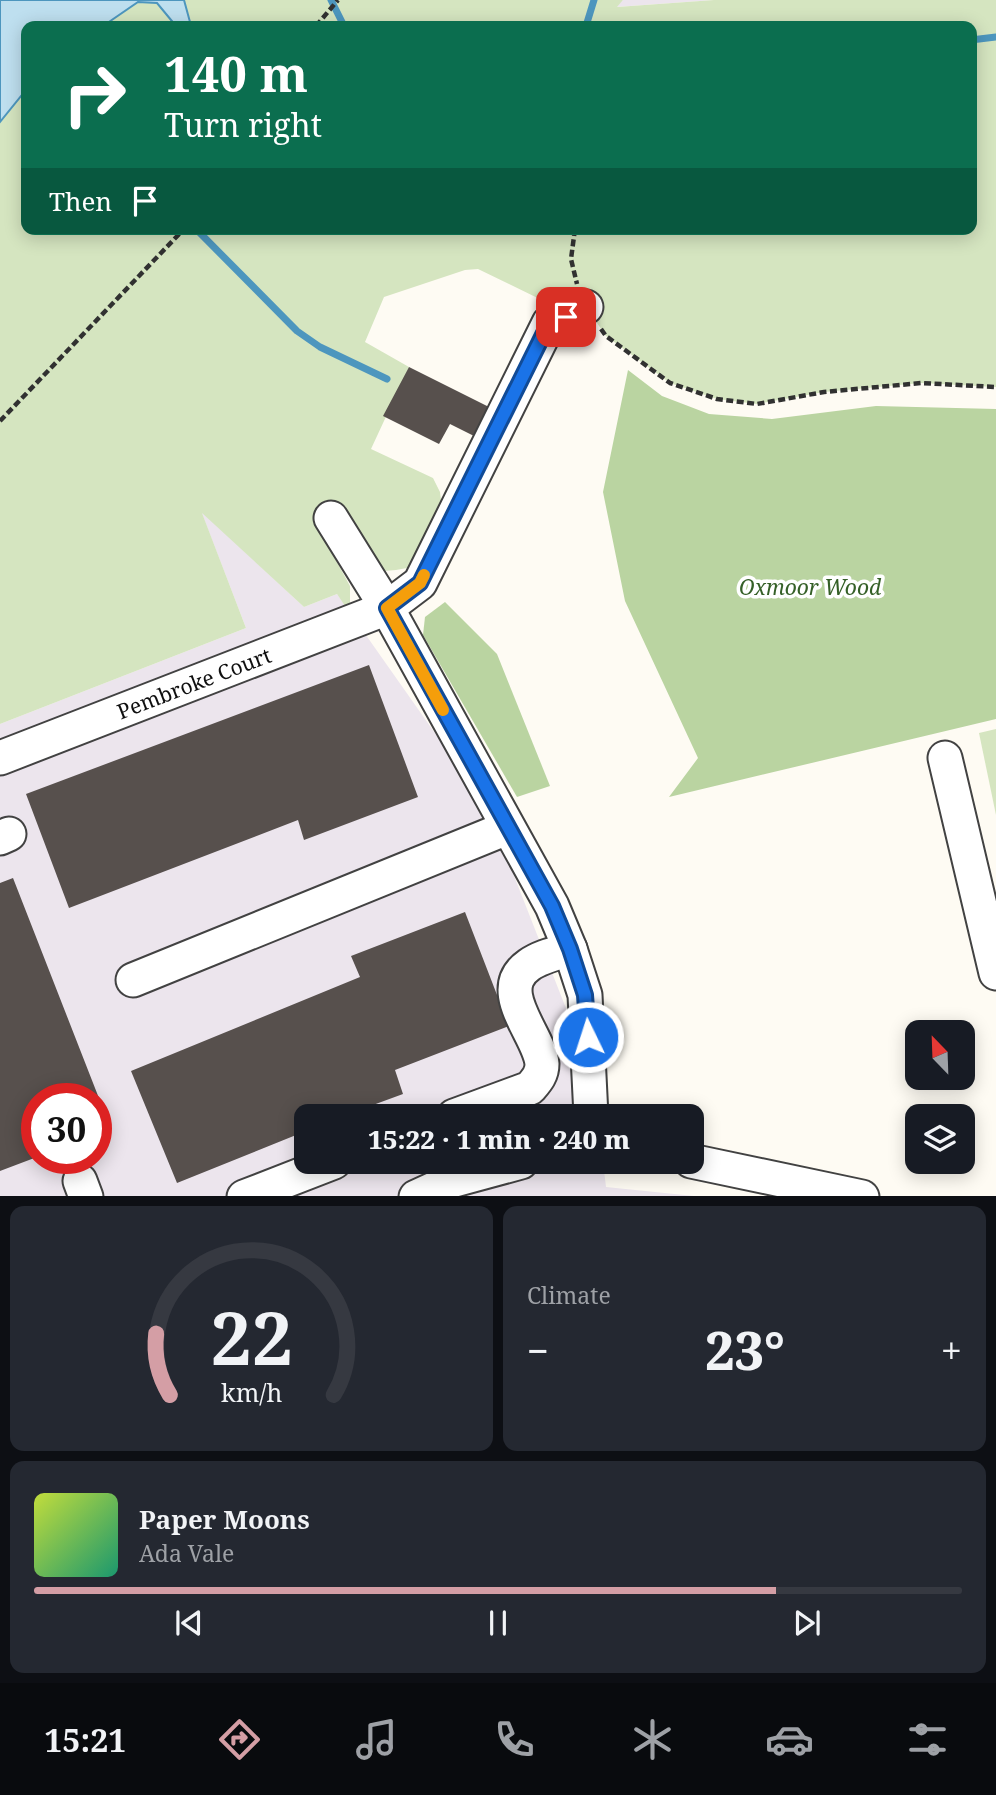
<!DOCTYPE html>
<html lang="en">
<head>
<meta charset="utf-8">
<style>
	:root { --surface:#171b24; --page:#242831; --text:#f1f3f6; --muted:#9ea1a6; --line:#363941; --accent:#d49ea5 }
	body { margin:0; font-family:"Noto Serif",serif; background:var(--page); color:var(--text); height:100vh; display:flex; flex-direction:column; font-size:26px; white-space:nowrap }
	* { box-sizing:border-box; margin:0 }
	p { font-size:23px; color:var(--muted) }
	.icon { flex:none; width:38px; height:38px; fill:none; stroke:currentColor; stroke-width:2; stroke-linecap:round; stroke-linejoin:round }
	.map { position:relative; height:1196px; overflow:hidden }
	.details { display:flex; flex-direction:column; gap:10px; padding:10px; background:#0d0f14; flex:1 }
	.details>* { flex:none }
	.guide { position:absolute; left:21px; top:21px; width:956px; height:214px; border-radius:14px; box-shadow:0 4px 18px #0003; background:#0b6e4f; color:#fff; overflow:hidden }
	.needle { width:46px; rotate:337deg }
	.controls { position:absolute; left:905px; top:1020px; display:grid; gap:14px }
	.controls a { display:grid; place-items:center; width:70px; height:70px; border-radius:14px; background:var(--surface); box-shadow:0 4px 18px #0003; font-size:35px }
	.speed { position:absolute; left:21px; top:1083px; display:flex; gap:14px; font-size:35px; font-weight:700; text-align:center }
	.speed>* { display:grid; place-content:center; width:91px; height:91px; border-radius:50%; background:var(--surface); box-shadow:0 4px 18px #0003; line-height:1 }
	.speed .limit { border:10px solid #d22; background:#fff; color:#111 }
	.pin { position:absolute; display:grid; place-items:center; width:60px; height:60px; color:#fff; margin:-30px; border-radius:14px; box-shadow:0 4px 10px #0006 }
	.me { position:absolute; width:77px; margin:-38px; rotate:356deg; stroke-linejoin:round; filter:drop-shadow(0 0 5px #0008) }
	.turn { display:flex; align-items:center; gap:24px; height:147px; padding:0 28px; font-size:32px }
	.turn .icon { width:91px; height:91px; stroke-width:2.5 }
	.turn b { display:block; font-size:49px; line-height:60px }
	.then { display:flex; align-items:center; height:66px; padding:0 28px; background:#0003; gap:14px; font-size:26px }
	.big { font-size:52px; font-weight:800; line-height:1.1 }
	.details .tile { flex:1; display:flex; flex-direction:column; justify-content:center; gap:10px; min-width:0; padding:0 24px; border-radius:14px; background:var(--page) }
	.details .dial { align-items:center; gap:0 }
	.dial svg { height:182px; overflow:visible; fill:none; stroke:var(--line); stroke-width:7; stroke-linecap:round; text-anchor:middle }
	.dial text { fill:var(--text); stroke:none }
	.song { display:flex; align-items:center; gap:21px }
	.cover { width:84px; height:84px; border-radius:10px; background:linear-gradient(135deg,hsl(70 70% 55%),hsl(160 70% 35%)) }
	.played { height:7px; border-radius:4px; background:linear-gradient(90deg,var(--accent) 80%,var(--line) 80%) }
	.keys { display:flex; justify-content:space-around; direction:ltr }
	.heat { display:flex; justify-content:space-between; align-items:center; font-size:38px; direction:ltr }
	.details .tiles { flex:1; display:grid; gap:10px; grid-template-columns:1fr 1fr }
	.tile:last-child { grid-column:span 2 }
	.trip { position:absolute; left:294px; top:1104px; width:410px; height:70px; border-radius:14px; background:var(--surface); box-shadow:0 4px 18px #0003; font-weight:800; line-height:70px; text-align:center }
	.dock { display:flex; height:112px; justify-content:space-around; align-items:center; background:#090b0e; color:var(--muted) }
	.dock .icon { width:49px; height:49px }
	.dock .current { color:var(--accent) }
	.dock b { font-size:32px; color:var(--text) }
	.map>svg:first-child { display:block }
</style>
</head>
<body>
<div class="map">
<svg width="996" height="1197" viewBox="0 0 996 1197">
	<rect width="100%" height="100%" fill="#fefbf3"/>
	<!-- industrial -->
	<g fill="#ece5ed" fill-rule="evenodd">
		<polygon points="623,0 714,0 616,7"/>
		<path d="M201,511L304,607L337,594L487,807L591,1072L597,1116H306V1162H603L606,1187L694,1196L0,1197V724L246,628ZM37,1099H96V1158H37Z"/>
	</g>
	<!-- green -->
	<g fill="#d5e5c0">
		<polygon points="181,0 623,0 617,7 714,0 996,0 996,387 921,383 824,392 757,404 717,399 670,383 606,336 586,307 554,306 478,269 465,270 384,297 365,342 409,367 371,449 433,478 440,492 442,508 416,560 407,568 396,570 384,571 370,565 335,508 314,520 350,586 350,605 347,609 337,594 304,607 202,513 246,628 0,724 0,122 26,90 26,229 971,229 971,26 177,26"/>
		<polygon points="138,2 157,3 176,26 103,26"/>
		<polygon points="996,729 996,815 979,733"/>
	</g>
	<!-- forest -->
	<g fill="#bad4a1">
		<polygon points="628,370 662,396 709,414 772,419 876,406 996,409 996,719 669,797 698,758 625,601 603,492"/>
		<polygon points="445,602 497,654 550,786 517,797 423,635 425,617"/>
	</g>
	<!-- water -->
	<polygon fill="#bedfef" stroke="#4d96be" stroke-width="2" points="0,0 184,0 190,22 176,26 157,3 138,2 103,26 26,26 26,90 0,122"/>
	<g fill="none" stroke-linecap="round" stroke-linejoin="round">
		<!-- stream -->
		<g stroke="#4d96be" stroke-width="7">
			<polyline points="331,0 344,26"/>
			<polyline points="586,26 594,0"/>
			<polyline points="971,40 996,37"/>
			<polyline points="196,229 297,331 320,347 387,379"/>
		</g>
	</g>
	<!-- building -->
	<g fill="#57504d">
		<polygon points="409,367 495,410 480,439 450,424 439,444 383,416"/>
		<polygon points="369,665 418,797 304,840 298,820 69,908 26,794"/>
		<polygon points="13,878 111,1129 96,1134 96,1099 37,1099 37,1157 0,1171 0,883"/>
		<polygon points="465,912 509,1026 395,1070 403,1094 343,1116 306,1116 306,1131 177,1183 131,1071 360,977 351,956"/>
	</g>
	<g fill="none" stroke-linecap="round" stroke-linejoin="round">
		<!-- minor casing -->
		<g stroke="#424242" stroke-width="37">
			<g id="minor">
				<polyline points="331,518 387,608 552,906 570,949 585,995 591,1116"/>
				<polyline points="0,758 387,608 420,583 549,323 586,307"/>
				<polyline points="945,758 996,973"/>
				<polyline points="0,838 9,834"/>
				<polyline points="133,980 507,828"/>
				<path d="M454,1116L530,1088C536,1081 542,1075 542,1064C540,1035 492,991 529,965C540,957 557,953 570,949"/>
				<polyline points="691,1161 862,1197"/>
				<polyline points="80,1181 86,1197"/>
				<polyline points="244,1197 334,1162"/>
				<polyline points="416,1197 451,1181 521,1162"/>
			</g>
		</g>
		<!-- path -->
		<g stroke="#313131" stroke-width="4.5" stroke-dasharray="7 3.5" stroke-linecap="butt">
			<polyline points="316,26 338,0"/>
			<polyline points="575,229 571,259 577,284"/>
			<polyline points="601,329 606,336 670,383 717,399 757,404 824,392 921,383 996,387"/>
			<polyline points="0,421 184,229"/>
		</g>
		<!-- minor -->
		<use href="#minor" stroke="#fff" stroke-width="33"/>
	</g>
	<g fill="none" stroke-linecap="round" stroke-linejoin="round">
		<!-- route casing -->
		<g stroke="#114b97" stroke-width="18">
			<polyline id="route" points="566,317 549,323 420,583 387,608 552,906 570,949 585,995 588,1037"/>
		</g>
		<!-- route -->
		<use href="#route" stroke="#1a73e8" stroke-width="12"/>
		<!-- slow -->
		<polyline stroke="#f59e0b" stroke-width="12" points="424,575 420,583 387,608 443,710"/>
	</g>
	<g text-anchor="middle" dominant-baseline="central" stroke-width="7" stroke-linejoin="round" paint-order="stroke">
		<!-- park labels -->
		<g font-size="21" font-style="italic" fill="#356027" stroke="#fff">
			<text x="810" y="587">Oxmoor Wood</text>
		</g>
		<!-- street labels -->
		<g font-size="21" fill="#0f0f0f" stroke="#fff">
			<text transform="translate(194 683) rotate(-21)">Pembroke Court</text>
		</g>
	</g>
</svg>
<div class="controls">
<a><svg class="needle" viewBox="-14 -14 28 28"><path d="M0-13l5 13h-10z" fill="#e53935"/><path d="M0 13l5-13h-10z" fill="#9ea1a6"/></svg></a>
<a><svg class="icon" aria-label="layers" viewBox="0 0 24 24"><path d="M12 4l9 5-9 5-9-5zM3 14l9 5 9-5"/></svg></a>
</div>
<div class="speed"><div class="limit">30</div></div>
<div class="pin" style="left:566px;top:317px;background:#d93025"><svg class="icon" aria-label="arrive" viewBox="0 0 24 24"><path d="M6 21V4h12l-3 4 3 4H6"/></svg></div>
<svg class="me" style="left:588px;top:1037px" viewBox="-20 -20 40 40"><circle r="17" fill="#1a73e8" stroke="#fff" stroke-width="3"/><path d="M0-11L8 9 0 5-8 9z" fill="#fff"/></svg>
<div class="trip">15:22 · 1 min · 240 m</div>
<div class="guide">
<div class="turn"><svg class="icon" aria-label="right" viewBox="0 0 24 24"><path d="M7 20v-9h11M14 6l5 5-5 5"/></svg><div><b>140 m</b>Turn right</div></div>
<div class="then">Then<svg class="icon" aria-label="arrive" viewBox="0 0 24 24"><path d="M6 21V4h12l-3 4 3 4H6"/></svg></div>
</div>
</div>
<section class="details">
<div class="tiles">
<div class="tile dial"><svg viewBox="0 0 100 80">
<path d="M14 69A42 42 0 1 1 86 69"/>
<path d="M14 69A42 42 0 0 1 8 42" stroke="#d49ea5"/>
<text x="50" y="56" font-size="32" font-weight="700">22</text>
<text x="50" y="72" font-size="11">km/h</text>
</svg></div>
<div class="tile"><p>Climate</p>
<div class="heat"><a>−</a><b class="big">23°</b><a>+</a></div>
</div>
<div class="tile">
<div class="song"><i class="cover"></i><div><b>Paper Moons</b><p>Ada Vale</p></div></div>
<div class="played"></div>
<div class="keys"><svg class="icon" aria-label="previous" viewBox="0 0 24 24"><path d="M18 5L8 12l10 7zM5 5v14"/></svg><svg class="icon" aria-label="pause" viewBox="0 0 24 24"><path d="M8 5v14M16 5v14"/></svg><svg class="icon" aria-label="next" viewBox="0 0 24 24"><path d="M6 5l10 7-10 7zM19 5v14"/></svg></div>
</div>
</div>
</section>
<nav class="dock">
<b>15:21</b>
<svg class="icon current" aria-label="directions" viewBox="0 0 24 24"><path d="M12 3l9 9-9 9-9-9zM9 14v-3h6M13 9l2 2-2 2"/></svg>
<svg class="icon" aria-label="music" viewBox="0 0 24 24"><path d="M9 18V5l10-2v13"/><circle cx="6" cy="18" r="3"/><circle cx="16" cy="16" r="3"/></svg>
<svg class="icon" aria-label="phone" viewBox="0 0 24 24"><path d="M5 4h4l2 5-3 2q2 4 5 5l2-3 5 2v4C11 20 4 13 5 4z"/></svg>
<svg class="icon" aria-label="climate" viewBox="0 0 24 24"><path d="M12 3v18M4 7l16 10M4 17L20 7"/></svg>
<svg class="icon" aria-label="car" viewBox="0 0 24 24"><path d="M5 17H2v-5l4-1 3-4h7l3 4 3 1v5h-3M9 17h6M6 11h13"/><circle cx="7" cy="17" r="2"/><circle cx="17" cy="17" r="2"/></svg>
<svg class="icon" aria-label="filters" viewBox="0 0 24 24"><path d="M4 7h16M4 17h16"/><circle cx="9" cy="7" r="2"/><circle cx="15" cy="17" r="2"/></svg>
</nav>
</body>
</html>
